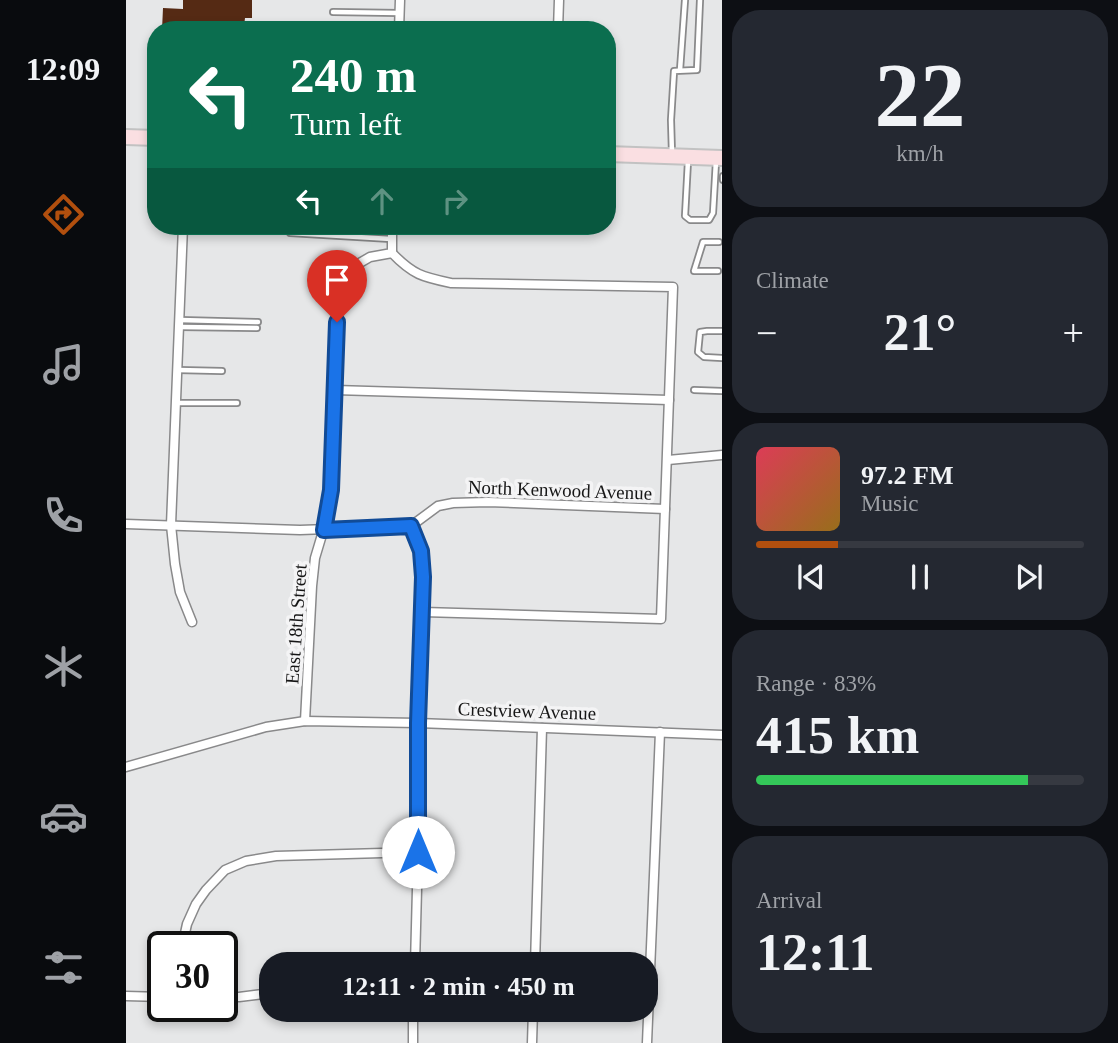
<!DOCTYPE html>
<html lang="en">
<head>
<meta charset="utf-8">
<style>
	:root { --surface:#171b24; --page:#242831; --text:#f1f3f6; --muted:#9ea1a6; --line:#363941; --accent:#b14f0e }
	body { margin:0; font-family:Georgia,serif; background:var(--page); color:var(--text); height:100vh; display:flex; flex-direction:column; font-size:26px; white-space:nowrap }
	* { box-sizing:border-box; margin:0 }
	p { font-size:23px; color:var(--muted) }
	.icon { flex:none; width:38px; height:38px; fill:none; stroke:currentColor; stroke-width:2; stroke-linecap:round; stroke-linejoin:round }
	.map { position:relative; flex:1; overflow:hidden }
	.side { display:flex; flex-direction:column; gap:10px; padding:10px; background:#0d0f14; width:396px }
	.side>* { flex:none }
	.hud { position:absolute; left:21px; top:21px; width:469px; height:214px; border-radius:28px; box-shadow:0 4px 10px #0003; background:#0b6e4f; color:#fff; overflow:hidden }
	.speed { position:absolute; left:21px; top:931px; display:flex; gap:14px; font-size:35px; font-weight:700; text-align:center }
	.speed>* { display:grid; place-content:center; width:91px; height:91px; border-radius:50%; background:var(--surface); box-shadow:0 4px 10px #0003; line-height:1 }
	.speed .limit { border:4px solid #111; border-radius:10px; background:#fff; color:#111 }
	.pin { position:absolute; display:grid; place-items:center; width:60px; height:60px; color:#fff; margin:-72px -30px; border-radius:50% 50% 50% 0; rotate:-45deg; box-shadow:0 0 7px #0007 }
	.pin .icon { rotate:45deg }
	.me { position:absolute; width:77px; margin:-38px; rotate:0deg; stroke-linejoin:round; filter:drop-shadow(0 0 5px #0008) }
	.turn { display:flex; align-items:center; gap:24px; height:147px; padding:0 28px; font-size:32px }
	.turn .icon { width:91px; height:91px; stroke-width:2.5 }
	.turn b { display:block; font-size:49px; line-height:60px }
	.lanes { display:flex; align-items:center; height:66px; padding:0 28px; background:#0003; justify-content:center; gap:35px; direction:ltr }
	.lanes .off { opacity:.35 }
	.big { font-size:52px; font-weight:800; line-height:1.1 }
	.side .tile { flex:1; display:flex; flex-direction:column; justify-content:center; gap:10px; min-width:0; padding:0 24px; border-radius:28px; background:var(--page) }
	.side .dial { align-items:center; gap:0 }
	.dial b { font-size:91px; line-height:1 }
	.song { display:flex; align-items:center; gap:21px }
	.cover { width:84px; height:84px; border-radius:10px; background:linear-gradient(135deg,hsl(350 70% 55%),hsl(40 70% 35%)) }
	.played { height:7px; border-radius:4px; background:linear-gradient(90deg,var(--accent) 25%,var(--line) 25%) }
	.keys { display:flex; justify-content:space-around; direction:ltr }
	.heat { display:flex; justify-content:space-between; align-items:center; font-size:38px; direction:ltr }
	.charge { height:10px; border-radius:5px; background:linear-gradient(90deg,#34c759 83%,var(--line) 0) }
	.trip { position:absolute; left:133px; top:952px; width:399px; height:70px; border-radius:28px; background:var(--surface); box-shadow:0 4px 10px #0003; font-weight:800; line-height:70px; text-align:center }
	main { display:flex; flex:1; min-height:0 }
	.tabs { display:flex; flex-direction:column; width:126px; justify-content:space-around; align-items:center; background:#090b0e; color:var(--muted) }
	.tabs .icon { width:49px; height:49px }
	.tabs .on { color:var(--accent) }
	.tabs b { font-size:32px; color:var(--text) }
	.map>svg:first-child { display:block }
</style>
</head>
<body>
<main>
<nav class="tabs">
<b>12:09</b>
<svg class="icon on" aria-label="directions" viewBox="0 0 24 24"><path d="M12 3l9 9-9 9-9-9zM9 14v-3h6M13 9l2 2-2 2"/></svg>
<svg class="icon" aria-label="music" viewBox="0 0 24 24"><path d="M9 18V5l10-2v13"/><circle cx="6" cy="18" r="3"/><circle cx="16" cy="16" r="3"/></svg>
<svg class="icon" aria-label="phone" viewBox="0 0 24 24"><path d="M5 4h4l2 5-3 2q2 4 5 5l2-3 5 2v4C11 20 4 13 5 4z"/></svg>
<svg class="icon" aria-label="climate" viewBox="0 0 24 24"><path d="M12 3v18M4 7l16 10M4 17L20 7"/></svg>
<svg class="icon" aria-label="car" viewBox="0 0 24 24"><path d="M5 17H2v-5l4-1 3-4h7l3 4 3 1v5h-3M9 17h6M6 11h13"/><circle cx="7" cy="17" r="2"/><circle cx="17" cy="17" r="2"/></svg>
<svg class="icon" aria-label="filters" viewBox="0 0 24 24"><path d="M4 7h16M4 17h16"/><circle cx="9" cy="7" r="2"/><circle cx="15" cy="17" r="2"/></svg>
</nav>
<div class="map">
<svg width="597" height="1043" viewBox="0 0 597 1043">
	<rect width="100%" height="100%" fill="#e6e7e8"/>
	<!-- building -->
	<polygon fill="#552a14" points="57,0 126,0 126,18 119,18 118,26 125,27 125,30 36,30 37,8 57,9"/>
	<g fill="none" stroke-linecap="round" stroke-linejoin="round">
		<!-- service casing -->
		<g stroke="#89898a" stroke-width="8">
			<g id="service">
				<polyline points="207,12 273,13"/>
				<polyline points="554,70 559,0"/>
				<polyline points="546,154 545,120 548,71 571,70 574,0"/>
				<polyline points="562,161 559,216 564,220 583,220 587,213 590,161"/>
				<polyline points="597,176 597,180"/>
				<polyline points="164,233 265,239"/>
				<polyline points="592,271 568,271 577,242 593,242"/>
				<polyline points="54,320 132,322"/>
				<polyline points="54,327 131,328"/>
				<polyline points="597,331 581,331 574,332 572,352 578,357 597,358"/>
				<polyline points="52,370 96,371"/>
				<polyline points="568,390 597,391"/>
				<polyline points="51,403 111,403"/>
			</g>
		</g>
		<!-- minor casing -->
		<g stroke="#89898a" stroke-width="11">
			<g id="minor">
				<polyline points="273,30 274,0"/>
				<polyline points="432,30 433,0"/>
				<polyline points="57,226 45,525 49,564 54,592 66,622"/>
				<path d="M266,253C287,275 297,277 325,283L547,287L535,619L297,612"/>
				<polyline points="209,390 543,400"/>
				<polyline points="542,460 597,455"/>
				<polyline points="0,524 174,530 285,526 312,506 327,503 362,502 539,509"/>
				<polyline points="285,526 295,551 297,577 292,723 292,852 289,964"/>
				<polyline points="179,721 186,586 189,558 201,518 205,490 212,300 225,268 244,257 266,253 266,226"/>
				<polyline points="0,767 140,727 179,721 292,723 597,735"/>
				<polyline points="56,947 61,924 70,904 80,890 99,870 120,861 150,856 292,852"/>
				<polyline points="409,964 416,728"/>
				<polyline points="0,996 37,997"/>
				<polyline points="96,997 113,997 145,993"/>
				<polyline points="287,1043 287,1010"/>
				<polyline points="406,1043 407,1010"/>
				<polyline points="521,1043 534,732"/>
			</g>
		</g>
		<!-- primary casing -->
		<g stroke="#c2c2c2" stroke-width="18">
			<g id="primary">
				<polyline points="0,137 30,138"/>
				<polyline points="481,154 597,158"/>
			</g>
		</g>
		<!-- service -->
		<use href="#service" stroke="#fff" stroke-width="4.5"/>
		<!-- minor -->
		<use href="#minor" stroke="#fff" stroke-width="8"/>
		<!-- primary -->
		<use href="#primary" stroke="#fadfe2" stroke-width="14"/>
	</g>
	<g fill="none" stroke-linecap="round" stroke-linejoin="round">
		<!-- route casing -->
		<g stroke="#114b97" stroke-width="18">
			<polyline id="route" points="211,322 205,490 198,530 285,526 295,551 297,577 292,723 292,852"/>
		</g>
		<!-- route -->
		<use href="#route" stroke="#1a73e8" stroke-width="12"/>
	</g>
	<g text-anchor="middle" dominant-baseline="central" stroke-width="7" stroke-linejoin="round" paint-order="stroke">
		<!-- street labels -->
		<g font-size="19" fill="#161616" stroke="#f4f4f5">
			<text transform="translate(434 490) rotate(2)">North Kenwood Avenue</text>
			<text transform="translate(170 624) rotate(-86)">East 18th Street</text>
			<text transform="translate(401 711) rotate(2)">Crestview Avenue</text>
		</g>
	</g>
</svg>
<div class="speed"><div class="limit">30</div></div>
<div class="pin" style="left:211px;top:322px;background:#d93025"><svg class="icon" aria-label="arrive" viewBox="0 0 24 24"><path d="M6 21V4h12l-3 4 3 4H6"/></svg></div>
<svg class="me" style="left:292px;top:852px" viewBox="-20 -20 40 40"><circle r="19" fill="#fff"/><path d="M0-13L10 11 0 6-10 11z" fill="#1a73e8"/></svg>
<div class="trip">12:11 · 2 min · 450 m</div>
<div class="hud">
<div class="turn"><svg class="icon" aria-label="left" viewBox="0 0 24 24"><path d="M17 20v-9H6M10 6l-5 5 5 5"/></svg><div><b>240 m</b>Turn left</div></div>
<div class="lanes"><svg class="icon" aria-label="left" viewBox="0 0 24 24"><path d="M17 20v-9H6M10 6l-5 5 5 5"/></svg><svg class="icon off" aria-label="ahead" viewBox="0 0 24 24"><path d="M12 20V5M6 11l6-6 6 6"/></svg><svg class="icon off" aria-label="right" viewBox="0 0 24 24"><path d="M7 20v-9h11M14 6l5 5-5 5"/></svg></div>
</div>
</div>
<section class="side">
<div class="tile dial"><b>22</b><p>km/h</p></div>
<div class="tile"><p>Climate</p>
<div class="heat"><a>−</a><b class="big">21°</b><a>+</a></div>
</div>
<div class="tile">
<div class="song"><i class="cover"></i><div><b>97.2 FM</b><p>Music</p></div></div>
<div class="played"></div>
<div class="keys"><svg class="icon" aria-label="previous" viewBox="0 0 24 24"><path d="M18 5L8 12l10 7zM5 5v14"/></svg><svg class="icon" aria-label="pause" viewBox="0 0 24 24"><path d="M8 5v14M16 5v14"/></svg><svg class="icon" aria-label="next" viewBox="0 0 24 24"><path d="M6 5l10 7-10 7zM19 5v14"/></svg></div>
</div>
<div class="tile"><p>Range · 83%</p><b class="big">415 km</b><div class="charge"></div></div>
<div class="tile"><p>Arrival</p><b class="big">12:11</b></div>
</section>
</main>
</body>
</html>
